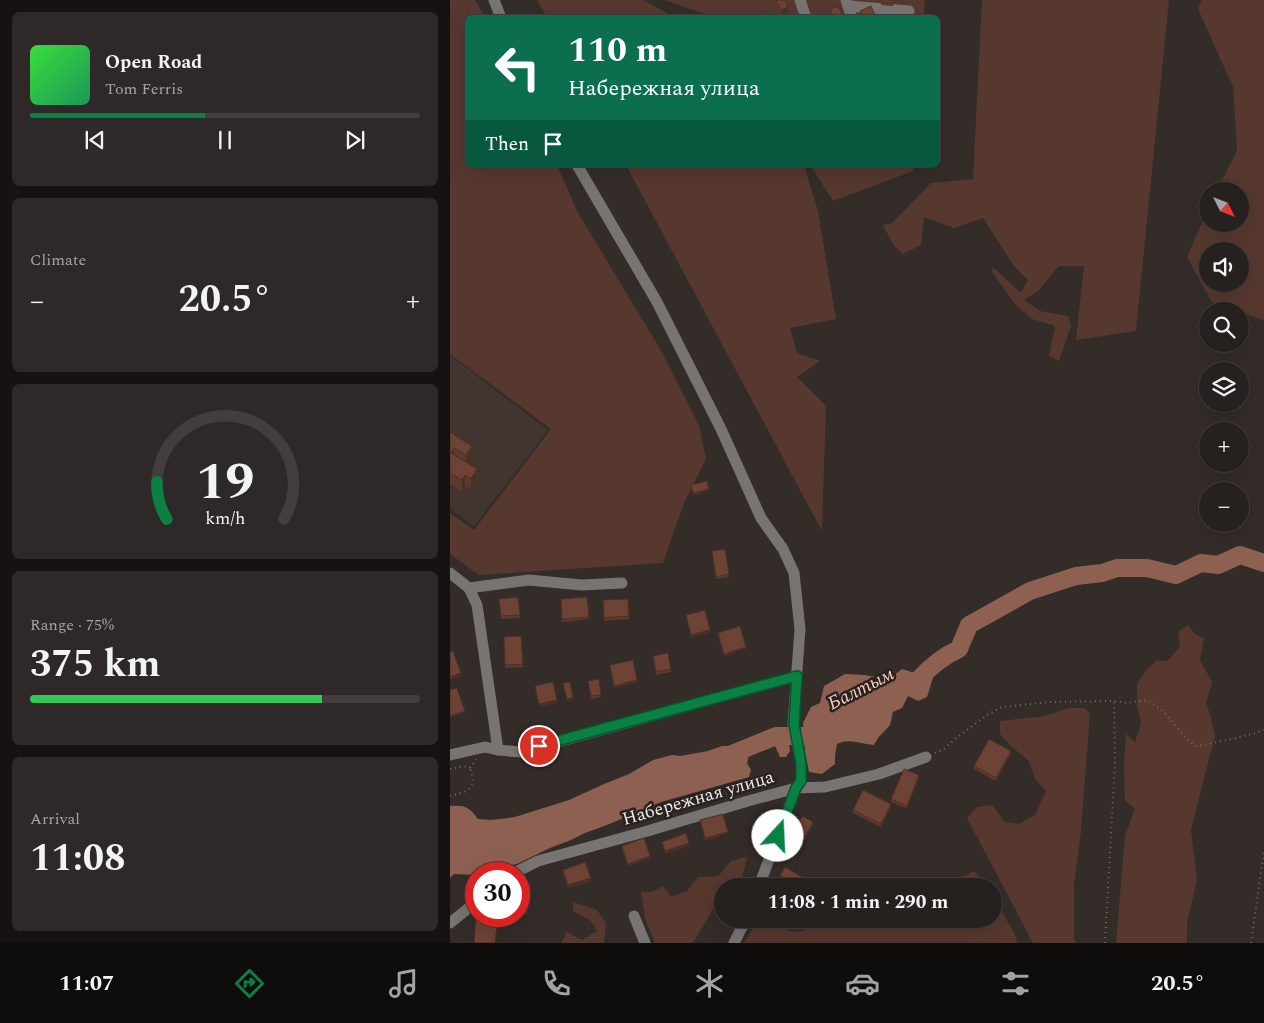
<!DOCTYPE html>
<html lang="en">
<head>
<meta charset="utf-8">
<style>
	:root { --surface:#26211f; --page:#2e2928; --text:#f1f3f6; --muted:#a4a3a4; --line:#423e3d; --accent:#0b8043 }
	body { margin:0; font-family:Spectral,serif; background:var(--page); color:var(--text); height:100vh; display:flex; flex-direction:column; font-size:19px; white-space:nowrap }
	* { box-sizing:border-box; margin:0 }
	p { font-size:16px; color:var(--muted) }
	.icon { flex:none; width:28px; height:28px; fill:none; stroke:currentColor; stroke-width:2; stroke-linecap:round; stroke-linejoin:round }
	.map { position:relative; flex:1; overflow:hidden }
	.details { display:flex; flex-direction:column; gap:12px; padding:12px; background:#151211; width:450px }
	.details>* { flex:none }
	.hud { position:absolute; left:15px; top:15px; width:475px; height:152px; border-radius:8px; box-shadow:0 5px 20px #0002,0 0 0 1px var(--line); background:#0b6e4f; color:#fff; overflow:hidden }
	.needle { width:32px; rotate:132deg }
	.tools { position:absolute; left:749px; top:182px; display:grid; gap:10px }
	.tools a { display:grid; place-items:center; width:50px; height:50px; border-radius:50%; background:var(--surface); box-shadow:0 5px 20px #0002,0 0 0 1px var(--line); font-size:25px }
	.speed { position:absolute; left:15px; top:862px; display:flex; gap:10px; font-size:25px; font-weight:700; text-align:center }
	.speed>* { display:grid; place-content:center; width:65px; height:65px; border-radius:50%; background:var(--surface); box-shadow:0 5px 20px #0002,0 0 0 1px var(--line); line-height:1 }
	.speed .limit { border:8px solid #d22; background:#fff; color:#111 }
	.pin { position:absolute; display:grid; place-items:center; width:42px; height:42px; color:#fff; margin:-21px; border:2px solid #fff; border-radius:50%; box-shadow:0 1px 5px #0007 }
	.me { position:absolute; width:55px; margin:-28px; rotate:20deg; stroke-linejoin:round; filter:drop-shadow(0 0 4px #0008) }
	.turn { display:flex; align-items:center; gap:18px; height:105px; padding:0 20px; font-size:22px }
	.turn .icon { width:65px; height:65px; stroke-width:2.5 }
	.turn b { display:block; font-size:35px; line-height:42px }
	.then { display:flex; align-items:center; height:48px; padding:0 20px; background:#0003; gap:10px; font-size:19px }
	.big { font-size:38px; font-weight:700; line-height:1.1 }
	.details .widget { flex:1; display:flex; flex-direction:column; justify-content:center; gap:8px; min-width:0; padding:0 18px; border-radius:8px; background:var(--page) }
	.details .dial { align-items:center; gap:0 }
	.dial svg { height:130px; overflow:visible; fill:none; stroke:var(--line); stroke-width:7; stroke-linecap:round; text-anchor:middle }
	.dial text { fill:var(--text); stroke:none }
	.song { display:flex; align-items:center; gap:15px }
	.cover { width:60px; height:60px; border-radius:8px; background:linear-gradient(135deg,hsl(120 70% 55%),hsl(150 70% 35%)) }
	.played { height:5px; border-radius:2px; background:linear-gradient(90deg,var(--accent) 45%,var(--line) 45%) }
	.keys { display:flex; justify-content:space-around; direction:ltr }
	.heat { display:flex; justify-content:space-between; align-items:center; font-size:28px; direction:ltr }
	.charge { height:8px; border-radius:4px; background:linear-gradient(90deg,#34c759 75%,var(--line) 0) }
	.trip { position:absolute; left:264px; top:878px; width:288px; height:50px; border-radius:25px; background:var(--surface); box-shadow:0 5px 20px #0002,0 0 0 1px var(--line); font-weight:700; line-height:50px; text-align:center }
	.menu { display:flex; height:80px; justify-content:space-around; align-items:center; background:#0f0d0c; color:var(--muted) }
	.menu .icon { width:35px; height:35px }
	.menu .current { color:var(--accent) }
	.menu b { font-size:22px; color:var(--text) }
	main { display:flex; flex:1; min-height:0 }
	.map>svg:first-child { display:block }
</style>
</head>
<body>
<main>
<section class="details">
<div class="widget">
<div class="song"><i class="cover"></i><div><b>Open Road</b><p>Tom Ferris</p></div></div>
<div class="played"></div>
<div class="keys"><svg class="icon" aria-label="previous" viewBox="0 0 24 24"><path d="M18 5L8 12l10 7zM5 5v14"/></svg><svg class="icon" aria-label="pause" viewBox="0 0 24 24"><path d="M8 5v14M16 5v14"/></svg><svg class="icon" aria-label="next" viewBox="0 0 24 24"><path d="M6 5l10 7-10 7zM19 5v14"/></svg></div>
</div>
<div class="widget"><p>Climate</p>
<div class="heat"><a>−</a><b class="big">20.5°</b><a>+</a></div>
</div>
<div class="widget dial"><svg viewBox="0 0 100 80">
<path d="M14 69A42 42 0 1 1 86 69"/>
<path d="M14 69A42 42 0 0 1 8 46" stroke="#0b8043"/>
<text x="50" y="56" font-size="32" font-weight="700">19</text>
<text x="50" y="72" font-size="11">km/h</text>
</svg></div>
<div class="widget"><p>Range · 75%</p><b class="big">375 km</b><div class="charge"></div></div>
<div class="widget"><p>Arrival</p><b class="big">11:08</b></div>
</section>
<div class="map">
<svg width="814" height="943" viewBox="0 0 814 943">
	<rect width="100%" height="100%" fill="#332c29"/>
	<!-- built -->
	<polygon fill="#423530" points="0,355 98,430 24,526 0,509"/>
	<!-- green -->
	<g fill="#56382f" fill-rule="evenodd">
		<polygon points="0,0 25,0 35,17 18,18 18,165 107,165 128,213 209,347 249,425 256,459 234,503 213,563 29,575 0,554 0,513 24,530 101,429 0,354"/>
		<polygon points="87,0 194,0 224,17 97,17"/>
		<polygon points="214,0 475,0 474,18 264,17"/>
		<polygon points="532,0 719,0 686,331 626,340 634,266 609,266 588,291 574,300 590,311 618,316 621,326 609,361 599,356 605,326 582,319 565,304 542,272 543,267 571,293 578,280 564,266 533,218 504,228 474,217 471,245 453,254 444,246 433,225 442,223 481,183 523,179"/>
		<path d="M752,0H814V321L761,301L737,257L757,212L758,224H790V191H767L787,150L783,87L748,9ZM790,251V284H758V251Z"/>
		<polygon points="176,165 354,165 368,211 386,319 340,328 347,353 370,361 347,377 376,406 372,531"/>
		<polygon points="360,165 464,165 463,171 383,201"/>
		<polygon points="738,625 745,634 754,638 750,660 762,682 756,703 760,714 765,736 741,830 747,879 737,924 737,943 666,943 675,835 685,809 675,800 674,765 676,734 685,742 691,723 687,706 687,685 696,670 706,661 717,661 730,647 728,632"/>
		<polygon points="618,708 635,708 640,714 631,831 624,885 624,937 626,943 583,943 517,818 527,807 542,805 555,822 569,824 585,815 596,791 585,779 579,761 563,748 550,734 550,721 595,716"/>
		<polygon points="297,857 291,883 288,886 272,886 272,900 263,909 243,943 205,943 195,918 191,892 202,892 213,886 221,897 237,891 248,877 268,876 281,861"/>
		<polygon points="524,871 538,886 499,886 505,880"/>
		<path d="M543,895L566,937L567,943H294C298,937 306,921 313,919C318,918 338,932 345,932C354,932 370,923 377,919H542Z"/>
		<polygon points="123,902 147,910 156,923 154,943 111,943 117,932 132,940 147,931 141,921 123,911"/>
	</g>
	<!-- water -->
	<g fill="#8d6052">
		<path d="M479,661L487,665L477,697L468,701L458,696L452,708L443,712L440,725L428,738L424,745C409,744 400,738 387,744L385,756V764L372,774L359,772L355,752L353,723L361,707L370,703L374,686L395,674L414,675L439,679L452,669L462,672L467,675L475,668Z"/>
		<polygon points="333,732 338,737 340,751 336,757 330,757 326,748 321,740 323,733"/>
		<path d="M297,745L300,750L297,763L301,770L299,777L211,802L157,825L135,833L121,840L100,848L67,864L38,870L26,874L25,875L4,874L0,878V806C15,805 19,807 28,819L41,820L65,817L119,800L154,784L179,774L203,760L222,755L230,756L258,751L272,746H288Z"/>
	</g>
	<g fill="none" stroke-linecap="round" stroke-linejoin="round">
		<!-- river -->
		<g stroke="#8d6052" stroke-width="18">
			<path d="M468,680C480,667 493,656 509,649L519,625L580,591L626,576L652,573L667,568H697L726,575L751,563L768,565L790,555L814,563"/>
			<polyline points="277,756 326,736 362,736 376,731"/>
		</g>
		<!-- path -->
		<g stroke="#736c6a" stroke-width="2" stroke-dasharray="1 4" stroke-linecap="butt">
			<path d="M485,753L493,750L505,739L537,715L552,707L600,702L664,701L677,703L698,700L714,712L734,736L745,746C758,745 769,741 782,739C793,736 803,734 814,730"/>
			<polyline points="20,768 26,759"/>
			<polyline points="0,769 13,766 20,768"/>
			<path d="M0,796C19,791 27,790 20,768"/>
			<polyline points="655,943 665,763 664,701"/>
			<polyline points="801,943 814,851"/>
		</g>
		<!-- minor -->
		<g stroke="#777472" stroke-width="11">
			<polyline points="44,0 51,18"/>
			<polyline points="350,0 356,18"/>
			<polyline points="396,0 402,18"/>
			<polyline points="398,6 459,11"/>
			<polyline points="127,165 207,302 271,429 311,518 333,549 344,573 350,629 343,724 351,763 351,781 346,788 309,886"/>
			<polyline points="0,573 19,588 79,580 132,585 172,583"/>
			<polyline points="19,588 27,605 48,750"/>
			<polyline points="0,755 35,747 48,750 71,752 347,676"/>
			<polyline points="62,874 88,861 194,832 298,801 346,788 375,787 429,774 476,757"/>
			<polyline points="184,916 195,943"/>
			<polyline points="0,923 26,902"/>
			<polyline points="284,943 296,919"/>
		</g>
	</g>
	<!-- wall -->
	<g fill="#5e3a2e">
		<polygon points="324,0 335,0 338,12 331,15"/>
		<polygon points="432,0 444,0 443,6 431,5"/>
		<polygon points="380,9 393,18 381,18 380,15"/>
		<polygon points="0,432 22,457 17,463 27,480 21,489 15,486 12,491 0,484"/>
		<polygon points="262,551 279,574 279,577 266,579"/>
		<polygon points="68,597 70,618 51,619 49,599"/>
		<polygon points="137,597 139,619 112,622 111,599"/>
		<polygon points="178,599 179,619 154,621 153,600"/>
		<polygon points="268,633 296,649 274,656 268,636"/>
		<polygon points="71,636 73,667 55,668 54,637"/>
		<polygon points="203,656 221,669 221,672 206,675"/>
		<polygon points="138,681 151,695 151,697 141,699"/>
		<polygon points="561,754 546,781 524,769 524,766"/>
		<polygon points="469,778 457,808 441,802 441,799"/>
		<polygon points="441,807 431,827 403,813 403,810"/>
		<polygon points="363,824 355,840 344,835 344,832"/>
		<polygon points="172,846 200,858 178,866 172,849"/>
		<polygon points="113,870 141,881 118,888 113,873"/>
		<polygon points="330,875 361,885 360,886 343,886 330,878"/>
		<polygon points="69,882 81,887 77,914 69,912"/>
	</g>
	<!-- shaded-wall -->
	<g fill="#4c2f25">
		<polygon points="338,7 338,12 331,15 331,10"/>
		<polygon points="22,446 22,457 16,466 16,455"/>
		<polygon points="4,448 4,458 1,453"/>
		<polygon points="27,469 27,480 21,489 21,479"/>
		<polygon points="15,475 15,486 12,491 12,480"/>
		<polygon points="259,489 259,491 243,496 243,493"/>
		<polygon points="260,630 260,633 241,638 241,635"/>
		<polygon points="296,647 296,649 274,656 274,654"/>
		<polygon points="11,673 11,676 0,680 0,677"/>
		<polygon points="187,680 187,683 164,688 164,686"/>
		<polygon points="123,698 123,701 117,702 117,699"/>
		<polygon points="107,700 107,703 89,707 89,704"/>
		<polygon points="15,711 15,713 0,718 0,716"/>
		<polygon points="561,751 561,754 546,781 546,778"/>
		<polygon points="469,775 469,778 457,808 457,806"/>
		<polygon points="441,804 441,807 431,827 431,824"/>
		<polygon points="363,822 363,824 355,840 355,837"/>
		<polygon points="278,832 278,834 255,841 255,838"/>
		<polygon points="239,843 239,846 215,854 215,851"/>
		<polygon points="200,856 200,858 178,866 178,864"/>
		<polygon points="141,878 141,881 118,888 118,885"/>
	</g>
	<!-- building -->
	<g fill="#6d4335" stroke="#4c2f25">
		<polygon points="326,0 335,0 338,7 331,10"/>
		<polygon points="432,0 443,0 443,3 431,2"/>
		<polygon points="388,6 393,16 390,18 383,18 380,9"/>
		<polygon points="421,6 425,16 422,18 413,18 410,11"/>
		<polygon points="317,13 319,18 308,18"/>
		<polygon points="0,432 22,446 16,455 4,448 1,453 27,469 21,479 15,475 12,480 0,473"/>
		<polygon points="257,481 259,489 243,493 241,485"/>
		<polygon points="275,549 279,574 266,577 262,551"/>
		<polygon points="68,597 70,615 51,616 49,599"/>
		<polygon points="137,597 139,617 112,619 111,599"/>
		<polygon points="178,599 179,616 154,618 153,600"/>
		<polygon points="255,610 260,630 241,635 236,615"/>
		<polygon points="290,626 296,647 274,654 268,633"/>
		<polygon points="71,636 73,664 55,665 54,637"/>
		<polygon points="3,651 11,673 0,677 0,652"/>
		<polygon points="218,653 221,669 206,672 203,656"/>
		<polygon points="183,660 187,680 164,686 160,665"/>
		<polygon points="149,679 151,695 141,696 138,681"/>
		<polygon points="103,682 107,700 89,704 85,686"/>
		<polygon points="120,682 123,698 117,699 113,683"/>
		<polygon points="7,688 15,711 0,716 0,690"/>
		<polygon points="539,739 561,751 546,778 524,766"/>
		<polygon points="454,769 469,775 457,806 441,799"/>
		<polygon points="413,790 441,804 431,824 403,810"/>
		<polygon points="273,814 278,832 255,838 250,820"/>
		<polygon points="352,816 363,822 355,837 344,832"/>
		<polygon points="236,833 239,843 215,851 212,842"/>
		<polygon points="194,838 200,856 178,864 172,846"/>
		<polygon points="135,862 141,878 118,885 113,870"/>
		<polygon points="335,867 361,882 358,886 348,886 330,875"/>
		<polygon points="69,882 81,884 77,911 69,910"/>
		<polygon points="26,916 48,916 45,943 24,943"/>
	</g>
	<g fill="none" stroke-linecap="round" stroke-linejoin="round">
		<!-- route casing -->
		<g stroke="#07532c" stroke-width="12">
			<polyline id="route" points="89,746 347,676 344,724 351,763 351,781 346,788 328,836"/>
		</g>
		<!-- route -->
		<use href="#route" stroke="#0b8043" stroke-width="9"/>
	</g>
	<g text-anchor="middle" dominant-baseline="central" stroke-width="5" stroke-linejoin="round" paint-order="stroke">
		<!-- street labels -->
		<g font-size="18" fill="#eee9e7" stroke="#292220">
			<text transform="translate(248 798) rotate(-16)">Набережная улица</text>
		</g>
		<!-- water labels -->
		<g font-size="19" font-style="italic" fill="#fbcebf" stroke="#292220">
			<text transform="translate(411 689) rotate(-27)">Балтым</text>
		</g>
	</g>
</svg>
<div class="tools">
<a><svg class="needle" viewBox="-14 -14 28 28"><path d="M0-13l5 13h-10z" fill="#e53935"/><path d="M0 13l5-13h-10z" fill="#a4a3a4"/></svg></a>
<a><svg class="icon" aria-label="sound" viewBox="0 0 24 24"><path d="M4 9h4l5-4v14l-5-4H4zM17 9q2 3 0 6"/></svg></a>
<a><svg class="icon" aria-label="search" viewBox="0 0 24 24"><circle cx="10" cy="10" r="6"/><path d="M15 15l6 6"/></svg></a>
<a><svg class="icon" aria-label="layers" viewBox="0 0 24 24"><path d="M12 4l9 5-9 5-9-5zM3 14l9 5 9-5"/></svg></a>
<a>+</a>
<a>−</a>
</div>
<div class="speed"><div class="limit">30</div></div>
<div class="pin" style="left:89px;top:746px;background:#d93025"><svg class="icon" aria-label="arrive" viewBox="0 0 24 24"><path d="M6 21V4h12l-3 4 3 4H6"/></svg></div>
<svg class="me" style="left:328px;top:836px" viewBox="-20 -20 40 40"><circle r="19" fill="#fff"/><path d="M0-13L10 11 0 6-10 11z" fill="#0b8043"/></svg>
<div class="trip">11:08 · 1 min · 290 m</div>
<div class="hud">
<div class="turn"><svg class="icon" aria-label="left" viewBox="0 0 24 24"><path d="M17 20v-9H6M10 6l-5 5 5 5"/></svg><div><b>110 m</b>Набережная улица</div></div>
<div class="then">Then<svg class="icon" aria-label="arrive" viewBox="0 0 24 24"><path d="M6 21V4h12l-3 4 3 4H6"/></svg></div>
</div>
</div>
</main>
<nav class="menu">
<b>11:07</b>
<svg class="icon current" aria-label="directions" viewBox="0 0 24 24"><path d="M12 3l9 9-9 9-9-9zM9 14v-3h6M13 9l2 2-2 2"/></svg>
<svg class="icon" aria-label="music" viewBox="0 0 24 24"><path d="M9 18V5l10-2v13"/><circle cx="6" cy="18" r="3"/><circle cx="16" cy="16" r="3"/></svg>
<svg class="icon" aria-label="phone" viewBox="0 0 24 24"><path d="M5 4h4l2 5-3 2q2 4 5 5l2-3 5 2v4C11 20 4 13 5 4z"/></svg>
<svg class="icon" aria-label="climate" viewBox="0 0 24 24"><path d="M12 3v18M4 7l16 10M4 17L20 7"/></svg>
<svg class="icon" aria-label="car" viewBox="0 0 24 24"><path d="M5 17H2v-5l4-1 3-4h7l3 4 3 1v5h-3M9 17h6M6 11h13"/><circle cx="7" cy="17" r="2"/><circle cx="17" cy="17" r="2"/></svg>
<svg class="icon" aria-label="filters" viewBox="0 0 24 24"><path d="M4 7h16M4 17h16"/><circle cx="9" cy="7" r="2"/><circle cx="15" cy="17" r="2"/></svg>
<b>20.5°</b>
</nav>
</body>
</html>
